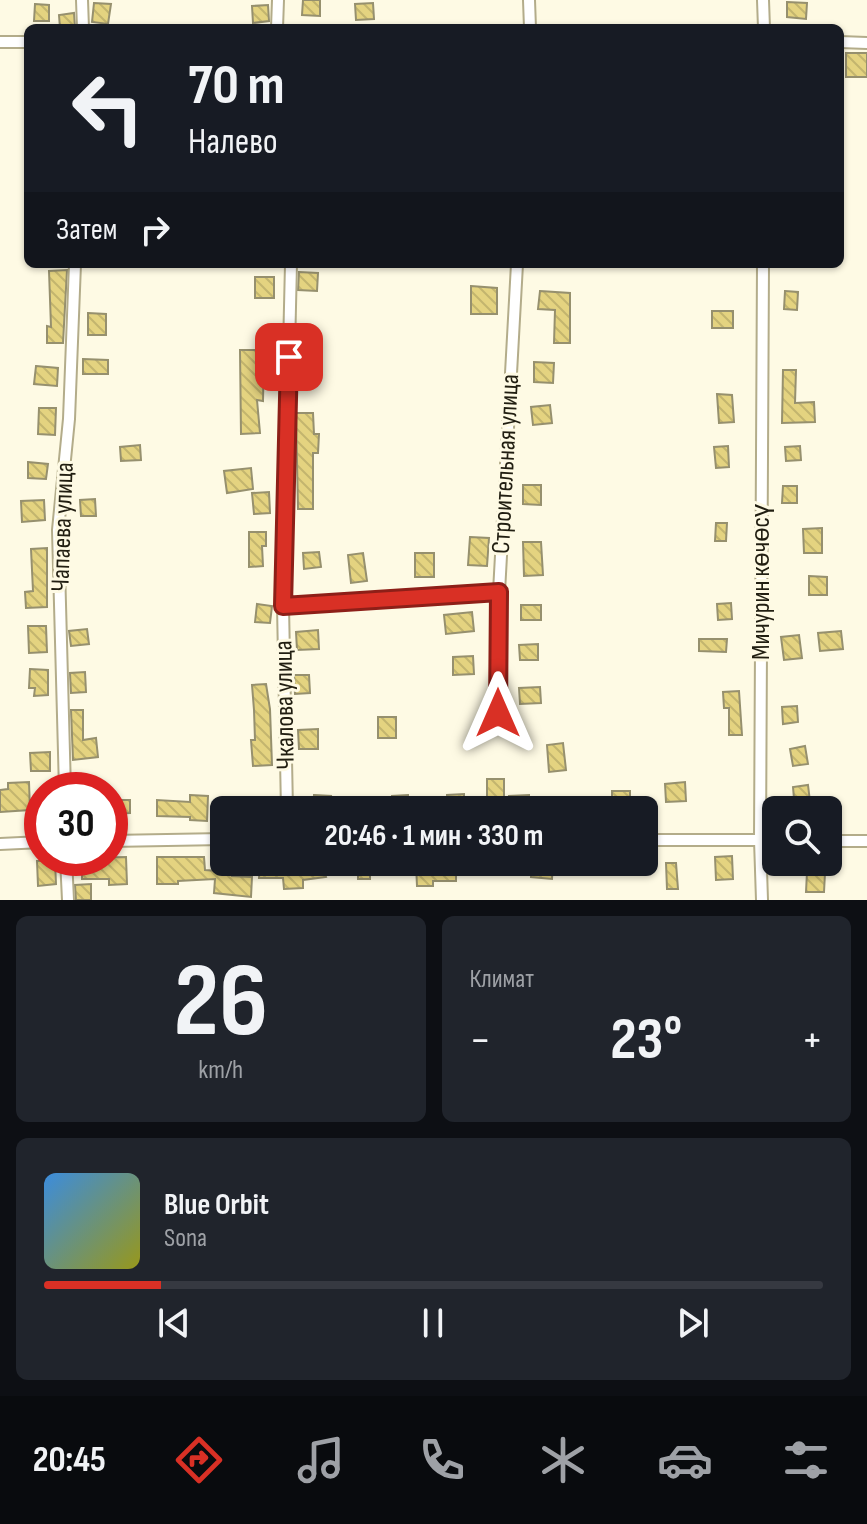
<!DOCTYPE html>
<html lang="ru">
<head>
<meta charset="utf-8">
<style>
	:root { --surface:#171b24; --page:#20242c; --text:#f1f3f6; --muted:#9ea1a6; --line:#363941; --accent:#d93025 }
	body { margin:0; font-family:"Sofia Sans Condensed",sans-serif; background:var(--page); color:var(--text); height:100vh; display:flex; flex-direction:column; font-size:30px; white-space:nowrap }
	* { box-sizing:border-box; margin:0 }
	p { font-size:26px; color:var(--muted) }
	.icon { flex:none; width:44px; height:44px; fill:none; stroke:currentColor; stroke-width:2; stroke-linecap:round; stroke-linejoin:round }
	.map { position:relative; height:900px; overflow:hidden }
	.details { display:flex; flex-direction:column; gap:16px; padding:16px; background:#0d0f14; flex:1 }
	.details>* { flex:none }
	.hud { position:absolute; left:24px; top:24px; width:820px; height:244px; border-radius:12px; box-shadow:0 2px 6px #0004; background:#171b24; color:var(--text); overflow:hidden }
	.tools { position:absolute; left:762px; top:796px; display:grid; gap:16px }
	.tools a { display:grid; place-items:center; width:80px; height:80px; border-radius:12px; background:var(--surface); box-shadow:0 2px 6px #0004; font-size:40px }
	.speed { position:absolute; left:24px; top:772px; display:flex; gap:16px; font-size:40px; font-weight:700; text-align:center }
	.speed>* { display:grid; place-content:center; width:104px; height:104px; border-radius:50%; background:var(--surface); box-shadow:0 2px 6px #0004; line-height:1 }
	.speed .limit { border:12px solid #d22; background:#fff; color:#111 }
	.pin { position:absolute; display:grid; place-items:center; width:68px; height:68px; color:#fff; margin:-34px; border-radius:16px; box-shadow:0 4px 12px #0006 }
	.me { position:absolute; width:88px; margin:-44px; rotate:0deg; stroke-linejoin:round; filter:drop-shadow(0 0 6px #0008) }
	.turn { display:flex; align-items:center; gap:28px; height:168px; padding:0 32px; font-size:36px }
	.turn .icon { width:104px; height:104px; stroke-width:2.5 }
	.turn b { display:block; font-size:56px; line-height:68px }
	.then { display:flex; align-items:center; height:76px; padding:0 32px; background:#0003; gap:16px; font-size:30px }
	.big { font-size:60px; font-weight:700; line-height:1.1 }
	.details .tile { flex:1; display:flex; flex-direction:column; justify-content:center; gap:12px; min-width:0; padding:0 28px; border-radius:12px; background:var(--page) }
	.details .dial { align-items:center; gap:0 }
	.dial b { font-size:104px; line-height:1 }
	.song { display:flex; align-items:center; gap:24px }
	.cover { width:96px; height:96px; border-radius:12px; background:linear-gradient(135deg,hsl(210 70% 55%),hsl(60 70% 35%)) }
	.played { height:8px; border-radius:4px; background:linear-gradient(90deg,var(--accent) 15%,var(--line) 15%) }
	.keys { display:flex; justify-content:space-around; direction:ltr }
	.heat { display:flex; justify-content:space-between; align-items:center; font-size:44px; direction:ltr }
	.details .tiles { flex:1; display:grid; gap:16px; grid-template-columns:1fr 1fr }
	.tile:last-child { grid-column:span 2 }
	.trip { position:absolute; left:210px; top:796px; width:448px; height:80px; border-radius:12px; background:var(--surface); box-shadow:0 2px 6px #0004; font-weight:700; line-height:80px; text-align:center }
	.menu { display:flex; height:128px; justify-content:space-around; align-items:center; background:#090b0e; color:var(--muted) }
	.menu .icon { width:56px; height:56px }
	.menu .active { color:var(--accent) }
	.menu b { font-size:36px; color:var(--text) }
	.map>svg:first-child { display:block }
</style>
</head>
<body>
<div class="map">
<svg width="867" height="900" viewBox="0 0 867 900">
	<defs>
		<pattern id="building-back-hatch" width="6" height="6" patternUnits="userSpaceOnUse" patternTransform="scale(2)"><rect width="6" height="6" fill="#e4d380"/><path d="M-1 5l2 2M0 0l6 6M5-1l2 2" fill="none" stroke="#c3b56e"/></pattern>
	</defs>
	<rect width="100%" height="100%" fill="#fefae4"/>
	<!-- building -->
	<g fill="url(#building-back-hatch)" stroke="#96906e" stroke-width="2">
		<polygon points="303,0 320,0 320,16 302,15"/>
		<polygon points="787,2 807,3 806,19 787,17"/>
		<polygon points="94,3 111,4 108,24 92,22"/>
		<polygon points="373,3 374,19 356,20 355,4"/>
		<polygon points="35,4 49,5 49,21 34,21"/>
		<polygon points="268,5 269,21 253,23 252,6"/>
		<polygon points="74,13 75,28 60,28 59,15"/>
		<rect x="846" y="53" width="21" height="24"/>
		<polygon points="67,270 63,343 47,343 47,326 51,327 49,271"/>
		<polygon points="299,272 318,273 317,291 298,290"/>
		<rect x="255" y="277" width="19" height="21"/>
		<polygon points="471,286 497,288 497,314 471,314"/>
		<polygon points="540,291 570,293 570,343 554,343 555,310 538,309"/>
		<polygon points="785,291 798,292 797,310 784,309"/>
		<rect x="712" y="311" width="21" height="17"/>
		<polygon points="88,313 106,314 106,335 88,335"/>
		<polygon points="300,344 316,345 316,363 300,362"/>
		<polygon points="240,350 264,350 263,401 257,400 260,433 241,434"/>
		<polygon points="83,359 108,360 108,374 83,374"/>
		<polygon points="534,362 554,363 553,383 534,382"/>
		<polygon points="36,366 58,368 57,386 34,384"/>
		<polygon points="783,370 796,370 795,403 814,402 815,422 782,423"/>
		<polygon points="717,394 732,395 734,422 719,423"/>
		<polygon points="550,405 552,423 533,425 531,407"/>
		<polygon points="39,408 56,408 55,435 38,434"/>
		<polygon points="296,413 313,413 314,434 319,434 318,453 313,453 313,509 298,509"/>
		<polygon points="140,445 141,460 121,461 120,447"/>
		<polygon points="728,446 729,467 716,468 714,447"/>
		<polygon points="800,446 801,460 786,461 785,447"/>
		<polygon points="28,462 48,464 46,479 28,478"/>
		<polygon points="251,468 253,489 227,493 224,471"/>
		<polygon points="523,485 541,485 541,505 523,504"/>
		<polygon points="783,486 797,486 797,503 782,503"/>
		<polygon points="269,492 270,513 254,514 252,493"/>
		<polygon points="95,499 96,516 81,516 80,500"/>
		<polygon points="44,500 45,520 22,522 21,501"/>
		<polygon points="716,523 727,523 726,541 715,541"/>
		<polygon points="822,528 822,553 804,553 803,529"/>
		<polygon points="249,532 266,532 266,546 262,546 263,566 249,567"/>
		<polygon points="470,537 489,538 487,566 468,565"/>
		<polygon points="523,542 541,542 543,575 524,576"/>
		<polygon points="47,548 47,607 26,608 25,592 33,591 31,549"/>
		<polygon points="319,552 321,567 304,569 303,553"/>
		<polygon points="363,553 367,581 351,583 348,555"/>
		<rect x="415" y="553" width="19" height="24"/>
		<polygon points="809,576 827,577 827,595 809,595"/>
		<polygon points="731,603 732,619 718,620 717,604"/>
		<polygon points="257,604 272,606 270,623 255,622"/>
		<rect x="521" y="605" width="20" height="15"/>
		<polygon points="472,612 474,631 446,634 444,615"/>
		<polygon points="28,626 46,626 47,652 29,653"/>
		<polygon points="87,629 89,644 71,646 69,631"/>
		<polygon points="318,630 319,649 297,650 296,632"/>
		<polygon points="841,631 843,649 820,651 818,633"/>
		<polygon points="799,635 802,658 784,660 781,637"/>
		<polygon points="699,639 727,639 726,652 699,651"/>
		<polygon points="538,644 538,660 520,660 519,645"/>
		<polygon points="473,656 474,674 453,675 453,657"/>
		<polygon points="30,669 48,670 48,695 34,696 35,688 29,688"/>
		<polygon points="85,672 86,692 71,693 70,673"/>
		<polygon points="294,675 309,675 310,693 295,694"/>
		<polygon points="266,684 270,709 272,765 253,766 251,740 255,740 254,710 252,685"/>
		<polygon points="540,687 541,703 520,704 519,688"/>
		<polygon points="739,691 742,735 729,735 729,708 724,708 723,692"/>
		<polygon points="797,706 798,722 783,724 782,707"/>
		<polygon points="71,710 83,710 83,740 96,738 98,757 73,760"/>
		<rect x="378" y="717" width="18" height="21"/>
		<polygon points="318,729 318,749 299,749 298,730"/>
		<polygon points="563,743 566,770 549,772 547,745"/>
		<polygon points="805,746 808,764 793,766 790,749"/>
		<polygon points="50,752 50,771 31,771 30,753"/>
		<polygon points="487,779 504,779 504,803 487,802"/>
		<polygon points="29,782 30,810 0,812 0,790 8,789 8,783"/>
		<polygon points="685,782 686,801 666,802 665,784"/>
		<polygon points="808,785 811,810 795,810 793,787"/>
		<rect x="612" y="791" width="18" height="19"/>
		<polygon points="464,794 464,810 447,810 447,795"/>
		<polygon points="190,795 208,796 207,821 190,820 190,817 157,816 157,800 190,802"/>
		<polygon points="314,795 331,796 329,810 313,810"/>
		<polygon points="408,795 409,810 393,810 392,796"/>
		<polygon points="529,795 529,798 564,797 565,810 542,810 542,807 510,810 509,796"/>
		<rect x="244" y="799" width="25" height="11"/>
		<polygon points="110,800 130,800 130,813 110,814"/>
		<polygon points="732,856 733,879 716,880 715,857"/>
		<polygon points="126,857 127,884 109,885 109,879 82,879 82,858"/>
		<polygon points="157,857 204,857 205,870 233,872 232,876 252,877 251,897 214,893 215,879 178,881 178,884 157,884"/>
		<polygon points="55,860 56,884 38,886 37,861"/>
		<polygon points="260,862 370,862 370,879 358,879 358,874 325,874 326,877 303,880 303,888 284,889 283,878 259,878"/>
		<polygon points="440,862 496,862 496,872 456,872 456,881 433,881 433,886 417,886 416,864"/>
		<polygon points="532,862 553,862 552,879 531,877"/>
		<polygon points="666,863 676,863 678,889 667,889"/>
		<polygon points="807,872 825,873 824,892 806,892"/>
		<polygon points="91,884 91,900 76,900 75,885"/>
	</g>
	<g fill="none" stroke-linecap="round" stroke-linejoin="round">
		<!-- minor casing -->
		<g stroke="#b3ac8a" stroke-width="14">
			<g id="minor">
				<polyline points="82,0 83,28"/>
				<polyline points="529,0 530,28"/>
				<polyline points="763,0 764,28"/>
				<polyline points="277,28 278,0"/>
				<polyline points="0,42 28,42"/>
				<polyline points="840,42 867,43"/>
				<polyline points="283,606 499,592"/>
				<polyline points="498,713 499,592 517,264"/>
				<polyline points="65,790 58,530 69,419 75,264"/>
				<polyline points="287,810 283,606 291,264"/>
				<polyline points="644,840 776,840"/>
				<polyline points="110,841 224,839"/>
				<polyline points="828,841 867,841"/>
				<polyline points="0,844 42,842"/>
				<polyline points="66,858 68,900"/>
				<polyline points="762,900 760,840 763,264"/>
			</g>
		</g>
		<!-- minor -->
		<use href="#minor" stroke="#fff" stroke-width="10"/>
	</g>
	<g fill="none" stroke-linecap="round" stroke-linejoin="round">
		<!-- route casing -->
		<g stroke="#8d1f18" stroke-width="20">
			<polyline id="route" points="289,357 283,606 499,592 498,713"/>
		</g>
		<!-- route -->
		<use href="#route" stroke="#d93025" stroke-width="14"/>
	</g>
	<g text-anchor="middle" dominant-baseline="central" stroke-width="6" stroke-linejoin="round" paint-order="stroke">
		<!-- street labels -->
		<g font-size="26" fill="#211e11" stroke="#fefae4">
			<text transform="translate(506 464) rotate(-87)">Строительная улица</text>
			<text transform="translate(63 527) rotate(-88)">Чапаева улица</text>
			<text transform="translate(761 582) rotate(-90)">Мичурин көчөсү</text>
			<text transform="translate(285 705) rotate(-91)">Чкалова улица</text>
		</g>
	</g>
</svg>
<div class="tools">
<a><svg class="icon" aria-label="search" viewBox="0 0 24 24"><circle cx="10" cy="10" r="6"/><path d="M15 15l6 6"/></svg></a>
</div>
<div class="speed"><div class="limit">30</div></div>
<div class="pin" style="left:289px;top:357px;background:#d93025"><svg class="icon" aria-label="arrive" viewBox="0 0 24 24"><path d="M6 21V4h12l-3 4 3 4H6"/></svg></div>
<svg class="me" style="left:498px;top:713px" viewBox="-20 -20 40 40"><path d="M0-17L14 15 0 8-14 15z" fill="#d93025" stroke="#fff" stroke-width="4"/></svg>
<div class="trip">20:46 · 1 мин · 330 m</div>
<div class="hud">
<div class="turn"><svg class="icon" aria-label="left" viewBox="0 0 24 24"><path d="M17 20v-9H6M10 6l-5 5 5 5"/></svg><div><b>70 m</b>Налево</div></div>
<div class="then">Затем<svg class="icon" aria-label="right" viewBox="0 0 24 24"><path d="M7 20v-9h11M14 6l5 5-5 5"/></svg></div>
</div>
</div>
<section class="details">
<div class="tiles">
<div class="tile dial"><b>26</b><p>km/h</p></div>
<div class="tile"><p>Климат</p>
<div class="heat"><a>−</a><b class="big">23°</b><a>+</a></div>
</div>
<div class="tile">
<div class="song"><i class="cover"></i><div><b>Blue Orbit</b><p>Sona</p></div></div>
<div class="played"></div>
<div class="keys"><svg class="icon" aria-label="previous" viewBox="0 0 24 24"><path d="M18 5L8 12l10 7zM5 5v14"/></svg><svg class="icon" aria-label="pause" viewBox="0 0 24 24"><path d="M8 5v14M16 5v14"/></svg><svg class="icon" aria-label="next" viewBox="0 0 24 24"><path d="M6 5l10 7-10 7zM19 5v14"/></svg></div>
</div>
</div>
</section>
<nav class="menu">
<b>20:45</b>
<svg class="icon active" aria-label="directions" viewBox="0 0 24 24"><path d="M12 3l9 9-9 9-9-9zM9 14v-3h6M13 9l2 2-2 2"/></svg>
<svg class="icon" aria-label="music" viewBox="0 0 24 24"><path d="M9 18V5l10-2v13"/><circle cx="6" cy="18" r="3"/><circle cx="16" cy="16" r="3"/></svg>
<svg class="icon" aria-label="phone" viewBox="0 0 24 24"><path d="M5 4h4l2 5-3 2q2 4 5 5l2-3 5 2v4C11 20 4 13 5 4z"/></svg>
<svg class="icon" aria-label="climate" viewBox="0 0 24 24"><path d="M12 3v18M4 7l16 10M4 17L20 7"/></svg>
<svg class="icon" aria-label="car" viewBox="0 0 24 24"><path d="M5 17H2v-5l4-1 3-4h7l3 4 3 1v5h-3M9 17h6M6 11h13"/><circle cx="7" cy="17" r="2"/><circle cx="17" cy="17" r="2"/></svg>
<svg class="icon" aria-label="filters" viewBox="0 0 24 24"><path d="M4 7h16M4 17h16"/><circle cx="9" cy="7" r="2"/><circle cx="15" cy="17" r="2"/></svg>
</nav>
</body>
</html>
